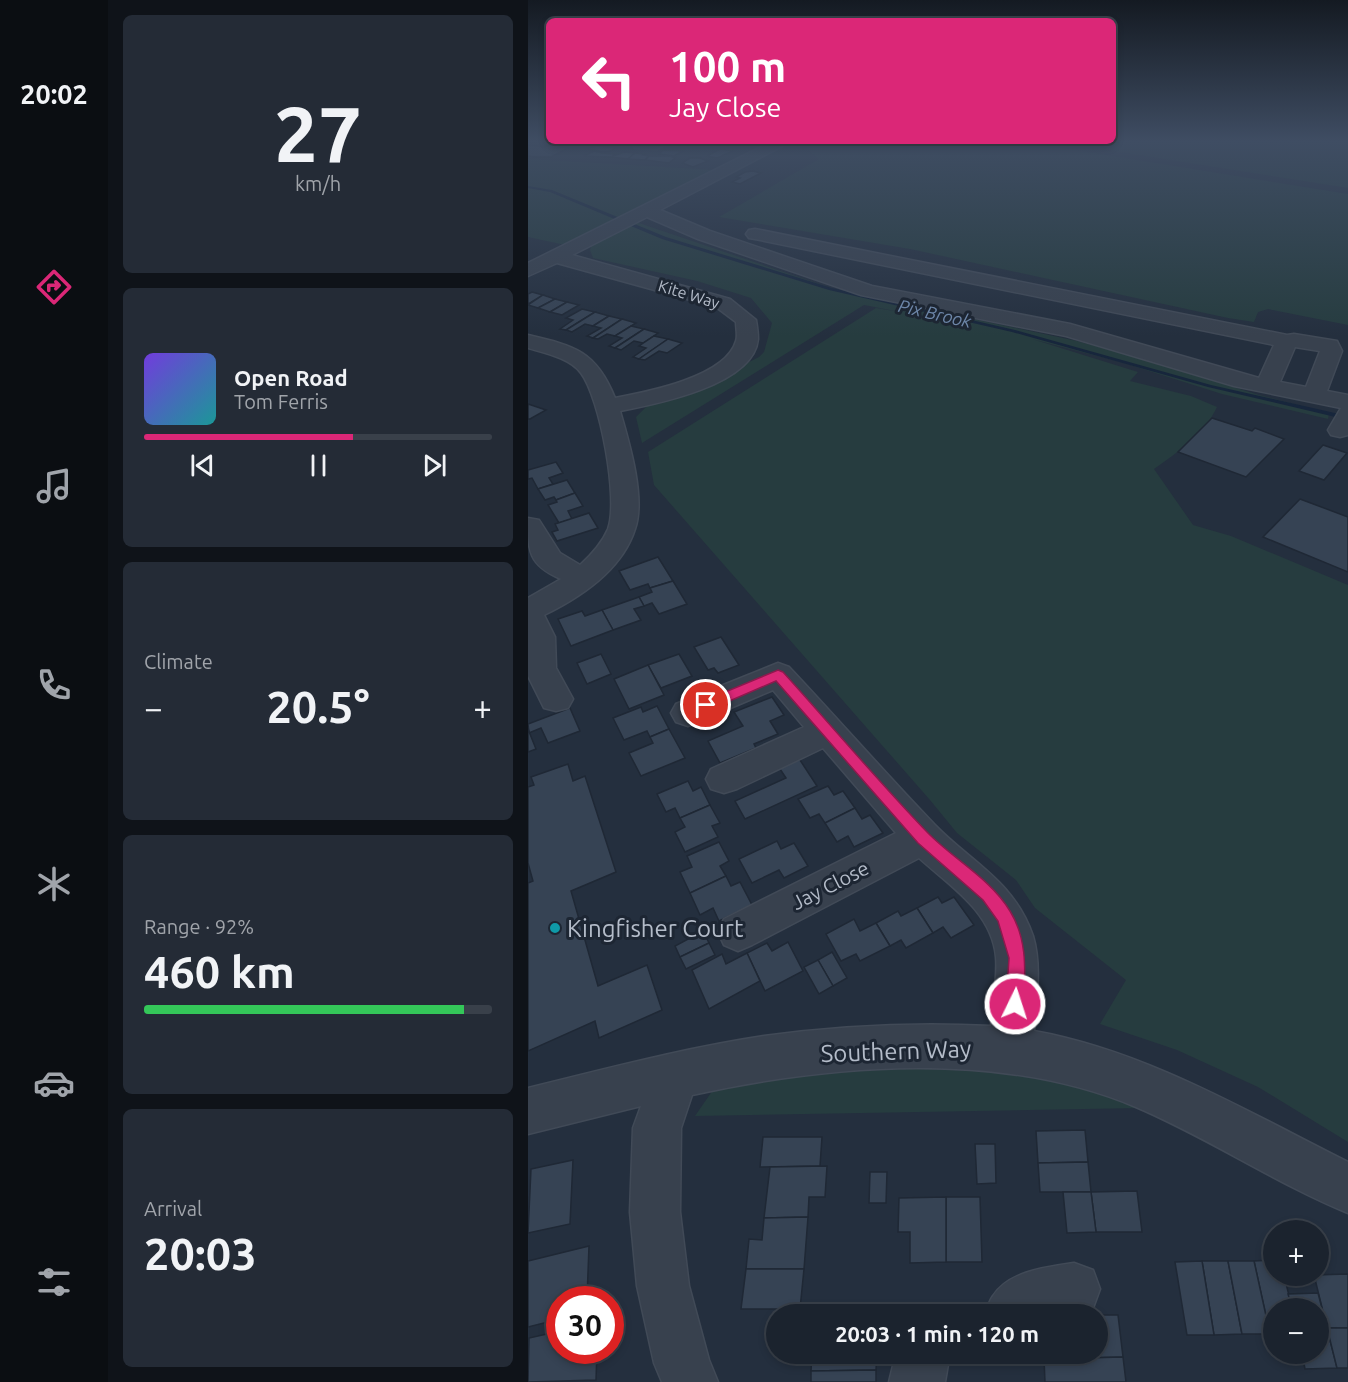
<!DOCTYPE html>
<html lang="en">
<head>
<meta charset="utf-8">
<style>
	:root { --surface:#1b232e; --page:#242b36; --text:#f1f3f6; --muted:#a0a4aa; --line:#39404a; --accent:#db2777 }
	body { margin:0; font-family:Ubuntu,sans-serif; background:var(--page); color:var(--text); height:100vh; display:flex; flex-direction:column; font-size:22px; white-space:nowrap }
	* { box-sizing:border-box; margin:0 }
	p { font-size:20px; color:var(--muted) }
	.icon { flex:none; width:33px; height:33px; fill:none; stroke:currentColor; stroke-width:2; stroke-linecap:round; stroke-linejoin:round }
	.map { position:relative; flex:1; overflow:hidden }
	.side { display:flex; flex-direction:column; gap:15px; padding:15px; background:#0f1319; width:420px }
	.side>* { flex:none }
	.banner { position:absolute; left:18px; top:18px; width:570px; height:126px; border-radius:9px; box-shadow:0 3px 9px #0003,0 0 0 2px var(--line); background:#db2777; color:#fff; overflow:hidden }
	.buttons { position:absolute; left:735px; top:1220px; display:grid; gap:12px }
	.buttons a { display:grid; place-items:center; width:66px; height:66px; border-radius:50%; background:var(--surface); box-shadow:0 3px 9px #0003,0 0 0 2px var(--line); font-size:30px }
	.speed { position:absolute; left:18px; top:1286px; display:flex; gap:12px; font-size:30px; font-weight:700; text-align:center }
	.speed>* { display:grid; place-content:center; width:78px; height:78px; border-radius:50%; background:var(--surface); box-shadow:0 3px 9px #0003,0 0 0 2px var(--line); line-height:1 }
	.speed .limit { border:9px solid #d22; background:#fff; color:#111 }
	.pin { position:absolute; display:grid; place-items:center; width:51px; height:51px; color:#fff; margin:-26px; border:3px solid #fff; border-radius:50%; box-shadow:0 2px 6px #0007 }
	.me { position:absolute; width:66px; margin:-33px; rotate:4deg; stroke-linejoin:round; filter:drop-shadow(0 0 4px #0008) }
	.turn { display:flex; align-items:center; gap:21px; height:126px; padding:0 24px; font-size:27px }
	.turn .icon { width:78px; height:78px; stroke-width:2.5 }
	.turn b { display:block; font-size:42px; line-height:51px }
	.big { font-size:45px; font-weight:700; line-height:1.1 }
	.side .card { flex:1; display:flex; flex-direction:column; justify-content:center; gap:9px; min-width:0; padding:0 21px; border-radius:9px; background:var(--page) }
	.side .dial { align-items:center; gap:0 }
	.dial b { font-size:78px; line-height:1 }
	.song { display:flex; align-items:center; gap:18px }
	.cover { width:72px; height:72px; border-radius:9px; background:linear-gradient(135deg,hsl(260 70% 55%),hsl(180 70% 35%)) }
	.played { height:6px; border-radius:3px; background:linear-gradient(90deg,var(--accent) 60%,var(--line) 60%) }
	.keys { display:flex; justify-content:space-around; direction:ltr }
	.heat { display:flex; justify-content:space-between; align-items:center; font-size:33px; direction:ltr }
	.charge { height:9px; border-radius:4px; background:linear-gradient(90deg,#34c759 92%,var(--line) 0) }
	.trip { position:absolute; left:238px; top:1304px; width:342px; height:60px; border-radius:30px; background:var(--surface); box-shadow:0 3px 9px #0003,0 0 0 2px var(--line); font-weight:700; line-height:60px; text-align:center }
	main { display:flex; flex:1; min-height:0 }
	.tabs { display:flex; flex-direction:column; width:108px; justify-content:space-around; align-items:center; background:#0b0e12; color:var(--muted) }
	.tabs .icon { width:42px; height:42px }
	.tabs .current { color:var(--accent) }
	.tabs b { font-size:27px; color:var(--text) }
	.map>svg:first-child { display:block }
</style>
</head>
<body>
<main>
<nav class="tabs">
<b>20:02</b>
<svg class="icon current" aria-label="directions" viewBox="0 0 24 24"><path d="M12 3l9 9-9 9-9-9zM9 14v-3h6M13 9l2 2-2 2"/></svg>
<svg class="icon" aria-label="music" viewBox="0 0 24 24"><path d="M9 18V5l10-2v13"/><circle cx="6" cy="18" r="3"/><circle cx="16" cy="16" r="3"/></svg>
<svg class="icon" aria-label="phone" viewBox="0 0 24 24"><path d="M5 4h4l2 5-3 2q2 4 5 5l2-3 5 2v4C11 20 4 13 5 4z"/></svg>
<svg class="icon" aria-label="climate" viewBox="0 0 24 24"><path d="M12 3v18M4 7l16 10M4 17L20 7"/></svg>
<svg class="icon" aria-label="car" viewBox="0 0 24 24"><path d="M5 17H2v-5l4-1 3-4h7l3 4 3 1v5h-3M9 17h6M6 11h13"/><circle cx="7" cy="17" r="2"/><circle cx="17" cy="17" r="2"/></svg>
<svg class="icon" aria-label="filters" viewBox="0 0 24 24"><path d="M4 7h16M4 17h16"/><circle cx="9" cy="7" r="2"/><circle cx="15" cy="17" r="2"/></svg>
</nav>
<section class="side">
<div class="card dial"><b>27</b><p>km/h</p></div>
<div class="card">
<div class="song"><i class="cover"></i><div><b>Open Road</b><p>Tom Ferris</p></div></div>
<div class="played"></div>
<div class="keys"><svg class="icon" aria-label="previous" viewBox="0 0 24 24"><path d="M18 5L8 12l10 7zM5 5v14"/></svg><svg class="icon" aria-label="pause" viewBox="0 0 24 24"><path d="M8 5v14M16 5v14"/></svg><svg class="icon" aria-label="next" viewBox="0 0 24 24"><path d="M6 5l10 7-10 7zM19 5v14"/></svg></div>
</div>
<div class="card"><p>Climate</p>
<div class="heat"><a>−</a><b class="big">20.5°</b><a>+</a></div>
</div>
<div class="card"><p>Range · 92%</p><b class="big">460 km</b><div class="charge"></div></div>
<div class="card"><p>Arrival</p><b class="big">20:03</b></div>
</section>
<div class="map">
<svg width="820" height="1382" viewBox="0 0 820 1382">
	<rect width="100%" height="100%" fill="#242f3e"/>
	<!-- green -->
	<g fill="#263c3f">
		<polygon points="289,142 498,142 820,194 820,325 740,309 730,312 726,322 700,318 382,249 191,217 291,159 278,148"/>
		<polygon points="529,142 820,142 820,188"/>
		<polygon points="0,159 188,170 37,245 0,237"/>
		<path d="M108,222L309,290L549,341L608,357L731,395L801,413L800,419L694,394L596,363L504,339L610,372L602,381L663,396L689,407C677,433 649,453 626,469L665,525L703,536L820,585V1142L730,1087L649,1050L572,1024L598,980L507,908L488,880L429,833L402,800L126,485L120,452L348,308L372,312L336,305L114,443L108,417L119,406L155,396L231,357L236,352L244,323L223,298L169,281L65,258L62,250L64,244Z"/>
		<polygon points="359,1063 501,1066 612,1108 167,1116 187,1087"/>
	</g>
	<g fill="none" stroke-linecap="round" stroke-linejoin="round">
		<!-- stream -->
		<polygon fill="#17263c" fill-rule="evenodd" points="0,186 24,190 138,237 304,288 487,330 683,385 820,416 820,420 680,387 484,332 301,290 134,239 22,192 0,188"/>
	</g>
	<!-- building -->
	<g fill="#364354" stroke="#1f2835" stroke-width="1.5">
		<polygon points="0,145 17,147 21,145 40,148 23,157 7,157 0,156"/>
		<polygon points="68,146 88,147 83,151 75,152 59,149"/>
		<polygon points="192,149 205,151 189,158 179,156"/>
		<polygon points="135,150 155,151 146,156 131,154"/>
		<polygon points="66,151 74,153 87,154 83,157 56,156"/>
		<polygon points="96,152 107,153 100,159 83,157"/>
		<polygon points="107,153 117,154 115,155 121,156 117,160 100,159"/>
		<polygon points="121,156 146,156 145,157 148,157 141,163 117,160"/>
		<polygon points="162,158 172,158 180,161 165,167 154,163"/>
		<polygon points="225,171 233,173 212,184 204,182 212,178 208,177 217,172"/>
		<polygon points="4,292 15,295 0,304 0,294"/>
		<polygon points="15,295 27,299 10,308 0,305"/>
		<polygon points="27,299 39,302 22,312 10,308"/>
		<polygon points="39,302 51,305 34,315 22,312"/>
		<polygon points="54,309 67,312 38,330 32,329 45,320 38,318"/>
		<polygon points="67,312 81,316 65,326 57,324 44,332 38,330"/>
		<polygon points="81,316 94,319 65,338 59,336 73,328 65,326"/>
		<polygon points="94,319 108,323 87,336 79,334 70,339 65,338"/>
		<polygon points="103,326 116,329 87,348 81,346 94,338 87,336"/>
		<polygon points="116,329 130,333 115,343 106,341 93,350 87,348"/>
		<polygon points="126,336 140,339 111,359 105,357 118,348 111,346"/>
		<polygon points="140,339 154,343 139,353 131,351 117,360 111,359"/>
		<polygon points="0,404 18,410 2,419 0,419"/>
		<polygon points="684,418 724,431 727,428 756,439 718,477 650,452"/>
		<polygon points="795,445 819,453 796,480 771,471"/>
		<polygon points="28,462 35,473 21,478 25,484 10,489 4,478 0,479 0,470"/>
		<polygon points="39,480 47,493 28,500 26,497 17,500 10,489"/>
		<polygon points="47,493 55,506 40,511 44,519 31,523 20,505 29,502 28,500"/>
		<polygon points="772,499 820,517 820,572 735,537"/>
		<polygon points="61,513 70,528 29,541 24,532 30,530 27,524"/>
		<polygon points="130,557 145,581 122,588 120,584 102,590 91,571"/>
		<polygon points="145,581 159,604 131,614 124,603 116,606 111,597 124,592 122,588"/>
		<polygon points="111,597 116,606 106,609 113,620 85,630 74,610"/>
		<polygon points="74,610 85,630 43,646 30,619 54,611 57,616"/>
		<polygon points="193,637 211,665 190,673 186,668 180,670 166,647"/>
		<polygon points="73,654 83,674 59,684 49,663"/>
		<polygon points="151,654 164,676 133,688 120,665"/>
		<polygon points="120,665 136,695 101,709 86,679"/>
		<polygon points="244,697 256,715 242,721 250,734 226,744 228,748 192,763 180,741 215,726 206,712"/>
		<polygon points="129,706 141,729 122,737 119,731 96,740 85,718 113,707 115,712"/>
		<polygon points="42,708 52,731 20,743 13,728 1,733 0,724"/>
		<polygon points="0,729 8,749 0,752"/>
		<polygon points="141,729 157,758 113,776 101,753 125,743 122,737"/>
		<polygon points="270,757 289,786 217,819 207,801 258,778 250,766"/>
		<polygon points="40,764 45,781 57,776 88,872 43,891 70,986 119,965 134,1010 71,1038 67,1021 0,1051 0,883 5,881 0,863 0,787 6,785 3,777"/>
		<polygon points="160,781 165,791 173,787 182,805 152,818 147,808 138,812 129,794"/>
		<polygon points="300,786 306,795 315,791 327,808 297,823 291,814 282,818 270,799"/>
		<polygon points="182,805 192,823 184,826 190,837 157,852 147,832 157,827 152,818"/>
		<polygon points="327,808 334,819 342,815 355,833 326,847 320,836 309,842 297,823"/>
		<polygon points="249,841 253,849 266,843 280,866 256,878 251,870 224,883 211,859"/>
		<polygon points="191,842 201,861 192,866 198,876 162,893 152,872 164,867 159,856"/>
		<polygon points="198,876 203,886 212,882 224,905 191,921 185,908 172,915 162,893"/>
		<polygon points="410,897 414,903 426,897 446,925 423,938 415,927 405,933 389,908"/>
		<polygon points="389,908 405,933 378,948 373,940 362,946 348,923 370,911 373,916"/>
		<polygon points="326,919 332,931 348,923 362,946 332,961 328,954 313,961 298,934"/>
		<polygon points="175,931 181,943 152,957 147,946"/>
		<polygon points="260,942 275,971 237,991 219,953 239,943 244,951"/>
		<polygon points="181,943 187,955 158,969 152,957"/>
		<polygon points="304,952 319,978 305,986 290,960"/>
		<polygon points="219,953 232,981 181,1009 164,970 194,954 198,964"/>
		<polygon points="290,960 305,986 291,994 276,967"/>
		<polygon points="557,1130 560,1162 510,1163 508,1131"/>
		<polygon points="235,1137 294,1137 292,1166 232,1167"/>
		<polygon points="447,1144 467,1144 468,1183 449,1184"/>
		<polygon points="45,1160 42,1224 0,1233 3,1169"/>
		<polygon points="560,1162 563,1192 512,1192 510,1163"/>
		<polygon points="299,1166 297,1197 281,1197 280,1217 236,1218 242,1167"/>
		<polygon points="342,1172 359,1172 358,1203 341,1203"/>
		<polygon points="609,1191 614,1232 568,1232 563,1192"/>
		<polygon points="535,1192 563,1192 568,1232 539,1233"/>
		<polygon points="418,1197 452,1197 454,1262 418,1262"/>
		<polygon points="418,1197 418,1262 382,1263 382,1232 370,1232 371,1198"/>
		<polygon points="280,1217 276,1269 218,1269 221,1239 234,1240 236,1218"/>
		<polygon points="61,1246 59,1299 32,1299 32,1319 0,1327 0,1261"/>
		<polygon points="746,1260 746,1275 756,1275 764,1308 746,1308 746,1334 742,1334 726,1261"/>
		<polygon points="674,1261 700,1261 714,1334 686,1335"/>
		<polygon points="674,1261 686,1335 659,1335 647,1262"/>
		<polygon points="700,1261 726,1261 742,1334 714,1334"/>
		<polygon points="218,1269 276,1269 272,1309 213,1309"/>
		<polygon points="820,1274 820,1328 799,1328 786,1275"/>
		<polygon points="790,1293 799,1328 809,1368 777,1369 774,1353 790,1353 790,1308 764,1308 760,1294"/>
		<polygon points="570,1315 590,1315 595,1357 516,1359 515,1353 570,1353"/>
		<polygon points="799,1328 820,1328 820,1368 809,1368"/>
		<polygon points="32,1331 32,1350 69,1350 68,1380 0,1382 1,1338"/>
		<polygon points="284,1353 349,1353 348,1370 283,1371"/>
		<polygon points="595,1357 598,1382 517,1382 516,1359"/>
		<polygon points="348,1370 348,1382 283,1382 283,1371"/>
	</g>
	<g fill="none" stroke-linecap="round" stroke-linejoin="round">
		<!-- minor casing -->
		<g stroke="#414a57" stroke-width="3">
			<g id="minor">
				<polygon points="106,142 142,142 129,149 107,148 105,145"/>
				<path d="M243,142H262L132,210L182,231L344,286L542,324L731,378L746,345L227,239L221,238L218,234L221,230L227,229L759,335L766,334L809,341L814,351L799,391L820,395V435L812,437L803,435L800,430L813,408L706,386L538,336L333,295L170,239L119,217L44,255L202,299L228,320C229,326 230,333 230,339C226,385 128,404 92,411C101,442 118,498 107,529C94,570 53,597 16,615L27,637L28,668L45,699L40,708L28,711L16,708L0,676V598L33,579C0,565 0,551 0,518L11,520L32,553L52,565C63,555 74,543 80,529C91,500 72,398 53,373C42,358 17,353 0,348V335C47,346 68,351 87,398C119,392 198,377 208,341C210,336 208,328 208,322L188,307L29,263L0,276V263ZM767,347L792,351L778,387L752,382Z"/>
				<path d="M250,663L261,667C310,719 357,773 407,825C444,863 486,881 505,936C514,966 508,1000 506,1031C618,1051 720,1112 820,1162V1213C747,1183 681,1138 608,1107C473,1050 305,1064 164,1095L153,1128L152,1212L161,1286L181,1360L190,1382H134L126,1363L109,1286L102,1212L105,1128L113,1106L0,1134V1088C78,1069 156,1048 236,1036C310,1026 387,1022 463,1026C464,1004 470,979 468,957C464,912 422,886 391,858L224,945L210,951L196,945L190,932L196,919L368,833L295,748L209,789L196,793L183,789L178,779L183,769L276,727L245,690L160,726L148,722L143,713L148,704Z"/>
				<path d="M546,1263L565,1270L572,1289L565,1308L549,1314H457C460,1308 461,1301 465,1296C481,1271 519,1267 546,1263Z"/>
				<polygon points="368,1353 422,1353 417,1382 361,1382"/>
			</g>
		</g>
		<!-- minor -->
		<use href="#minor" fill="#38414e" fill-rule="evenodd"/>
	</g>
	<!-- sky -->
	<linearGradient id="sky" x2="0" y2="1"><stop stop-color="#141a22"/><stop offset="0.42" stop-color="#3f4d63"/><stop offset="1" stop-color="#3f4d63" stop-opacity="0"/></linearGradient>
	<rect width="820" height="336" fill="url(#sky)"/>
	<!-- route -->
	<path fill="#db2777" stroke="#8e194d" stroke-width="1.5" d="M250,670L255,672C303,725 349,780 399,832C425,859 462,878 482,911C500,940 497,972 496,1004L494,1010L487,1013L481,1010L478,1004L481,958L470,921L455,900L390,843L248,681L183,709L178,710L171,705L173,702Z"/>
	<!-- markers -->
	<circle fill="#0f9aa8" stroke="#1d2633" stroke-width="2" cx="27" cy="928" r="6"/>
	<g text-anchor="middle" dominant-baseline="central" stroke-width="6" stroke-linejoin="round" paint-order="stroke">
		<!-- far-street labels -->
		<g font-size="16" fill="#b4bcc9" stroke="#1d2633">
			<text transform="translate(161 294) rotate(17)">Kite Way</text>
		</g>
		<!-- far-water labels -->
		<g font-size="18" font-style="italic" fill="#6d86a8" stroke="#1d2633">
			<text transform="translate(407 313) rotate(13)">Pix Brook</text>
		</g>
		<!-- street labels -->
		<g font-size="20" fill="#b4bcc9" stroke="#1d2633">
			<text transform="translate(302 885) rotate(-27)">Jay Close</text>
		</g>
		<!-- near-poi labels -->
		<g font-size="24" fill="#b4bcc9" stroke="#1d2633" text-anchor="start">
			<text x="39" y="928">Kingfisher Court</text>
		</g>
		<!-- near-street labels -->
		<g font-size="24" fill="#b4bcc9" stroke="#1d2633">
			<text transform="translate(368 1051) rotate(-2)">Southern Way</text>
		</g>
	</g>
</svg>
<div class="buttons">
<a>+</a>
<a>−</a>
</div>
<div class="speed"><div class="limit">30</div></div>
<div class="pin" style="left:178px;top:705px;background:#d93025"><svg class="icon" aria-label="arrive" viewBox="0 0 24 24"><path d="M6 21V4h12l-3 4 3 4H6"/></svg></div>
<svg class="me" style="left:487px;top:1004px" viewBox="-20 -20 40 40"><circle r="17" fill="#db2777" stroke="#fff" stroke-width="3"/><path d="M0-11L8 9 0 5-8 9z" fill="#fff"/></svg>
<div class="trip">20:03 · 1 min · 120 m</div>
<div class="banner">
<div class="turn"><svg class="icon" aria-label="left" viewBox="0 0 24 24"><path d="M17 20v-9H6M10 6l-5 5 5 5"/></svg><div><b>100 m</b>Jay Close</div></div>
</div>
</div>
</main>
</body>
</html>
